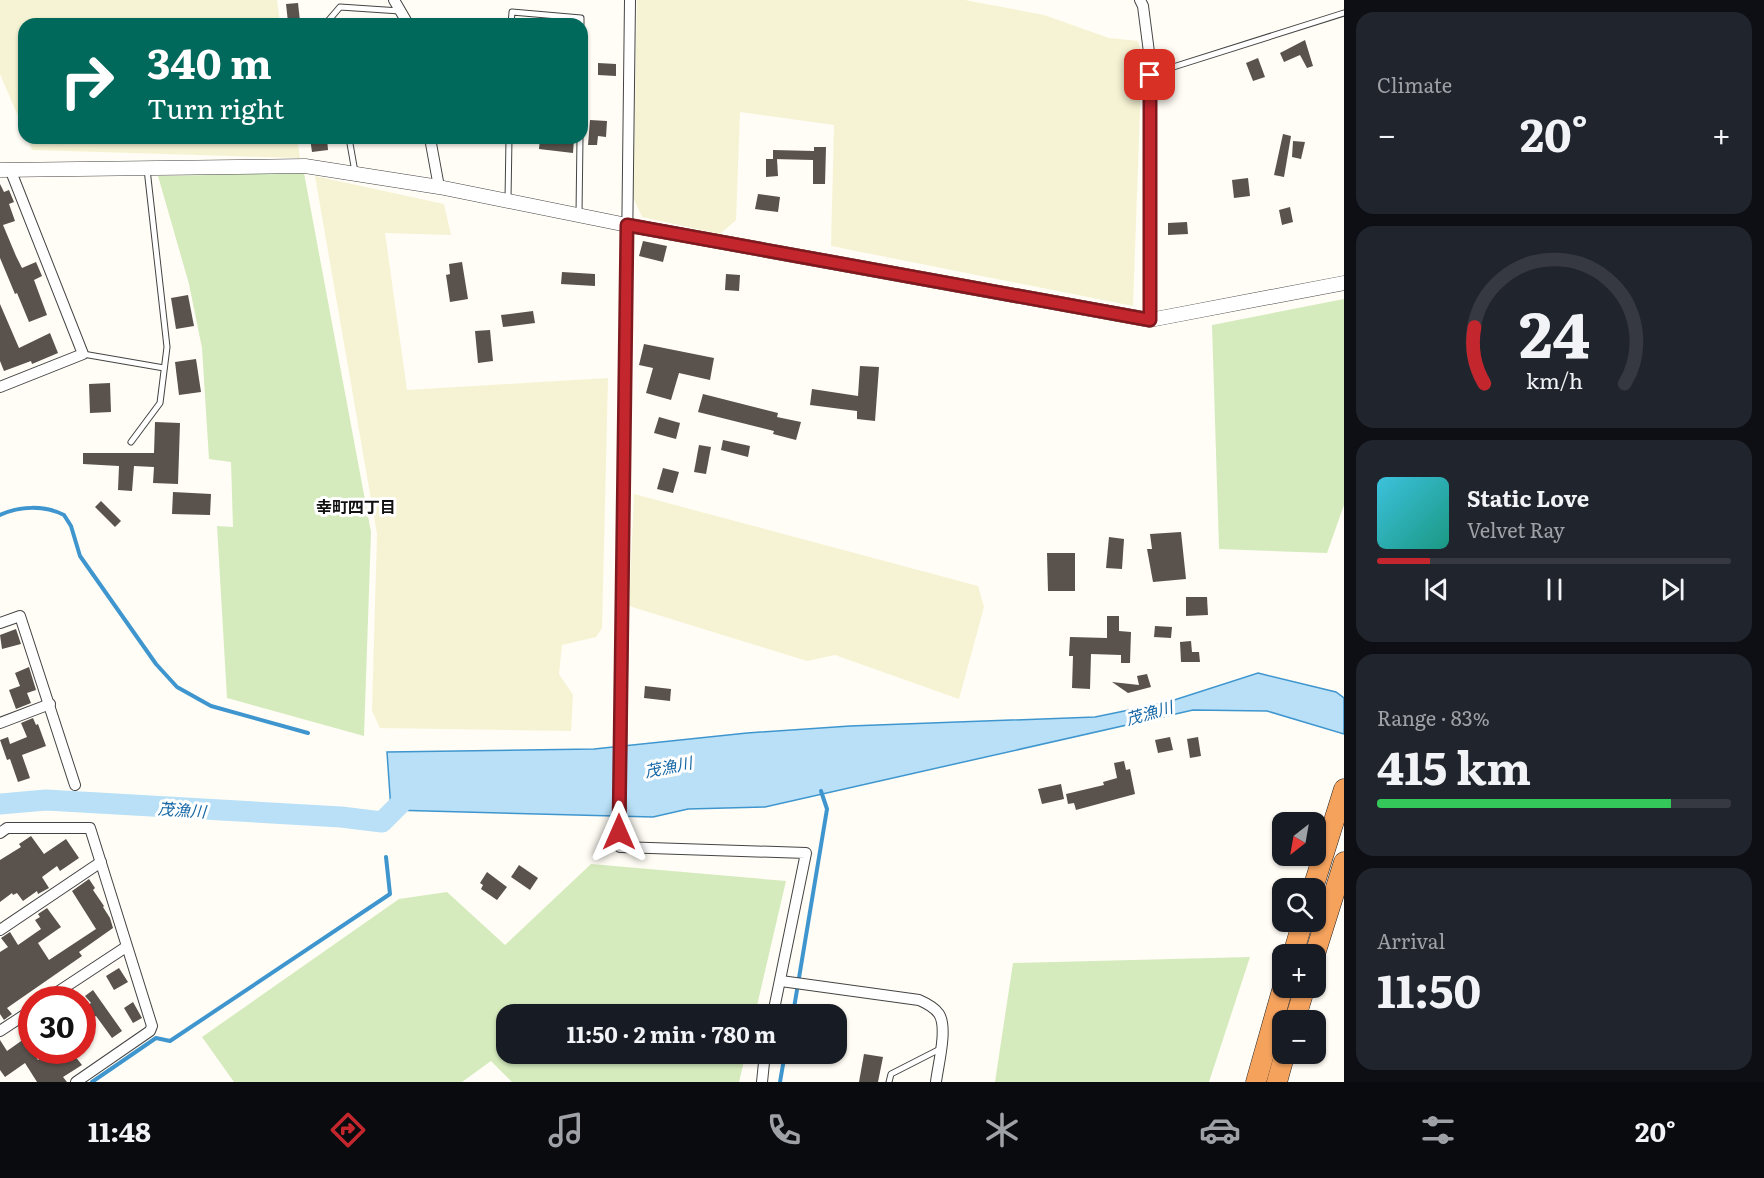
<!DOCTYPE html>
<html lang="en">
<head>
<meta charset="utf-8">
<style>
	:root { --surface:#171b24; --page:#20242c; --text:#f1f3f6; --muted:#9ea1a6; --line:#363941; --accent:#c4262e }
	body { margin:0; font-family:Literata,"Noto Sans JP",serif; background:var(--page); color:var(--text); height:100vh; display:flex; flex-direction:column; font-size:22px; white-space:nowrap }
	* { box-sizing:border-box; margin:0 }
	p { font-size:20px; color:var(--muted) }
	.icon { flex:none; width:33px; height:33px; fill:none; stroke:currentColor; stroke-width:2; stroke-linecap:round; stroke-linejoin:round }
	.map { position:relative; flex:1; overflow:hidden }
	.side { display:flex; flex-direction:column; gap:12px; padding:12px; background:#0d0f14; width:420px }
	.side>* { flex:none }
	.top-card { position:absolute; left:18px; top:18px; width:570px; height:126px; border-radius:18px; box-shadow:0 2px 4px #0004; background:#00695c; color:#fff; overflow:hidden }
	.needle { width:39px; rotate:211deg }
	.tools { position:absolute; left:1272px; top:812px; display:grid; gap:12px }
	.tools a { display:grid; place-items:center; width:54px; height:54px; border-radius:12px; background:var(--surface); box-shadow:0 2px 4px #0004; font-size:30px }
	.speed { position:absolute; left:18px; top:986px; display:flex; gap:12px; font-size:30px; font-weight:700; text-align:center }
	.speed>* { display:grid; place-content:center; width:78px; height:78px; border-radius:50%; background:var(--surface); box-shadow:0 2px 4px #0004; line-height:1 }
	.speed .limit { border:9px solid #d22; background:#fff; color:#111 }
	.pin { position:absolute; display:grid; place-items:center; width:51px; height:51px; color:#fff; margin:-26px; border-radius:12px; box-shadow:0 3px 9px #0006 }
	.me { position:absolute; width:66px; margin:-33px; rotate:0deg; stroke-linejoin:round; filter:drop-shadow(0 0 4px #0008) }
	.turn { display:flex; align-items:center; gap:21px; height:126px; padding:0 30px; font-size:27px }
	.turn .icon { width:78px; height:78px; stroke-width:2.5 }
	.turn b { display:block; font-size:42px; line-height:51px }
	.big { font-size:45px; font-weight:700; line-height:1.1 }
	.side .card { flex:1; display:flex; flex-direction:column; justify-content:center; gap:9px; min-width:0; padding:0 21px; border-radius:18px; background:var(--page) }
	.side .dial { align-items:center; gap:0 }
	.dial svg { height:156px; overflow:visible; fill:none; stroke:var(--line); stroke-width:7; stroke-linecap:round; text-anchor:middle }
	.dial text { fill:var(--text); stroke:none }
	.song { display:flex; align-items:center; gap:18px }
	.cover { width:72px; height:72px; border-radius:9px; background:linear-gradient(135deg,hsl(190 70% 55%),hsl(170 70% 35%)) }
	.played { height:6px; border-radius:3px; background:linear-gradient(90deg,var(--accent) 15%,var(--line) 15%) }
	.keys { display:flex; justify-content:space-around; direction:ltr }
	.heat { display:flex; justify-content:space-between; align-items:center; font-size:33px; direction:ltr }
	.charge { height:9px; border-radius:4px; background:linear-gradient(90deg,#34c759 83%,var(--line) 0) }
	.trip { position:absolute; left:496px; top:1004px; width:351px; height:60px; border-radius:18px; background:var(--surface); box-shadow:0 2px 4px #0004; font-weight:700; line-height:60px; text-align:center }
	.tab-bar { display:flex; height:96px; justify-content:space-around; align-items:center; background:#090b0e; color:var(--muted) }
	.tab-bar .icon { width:42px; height:42px }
	.tab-bar .active { color:var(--accent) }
	.tab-bar b { font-size:27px; color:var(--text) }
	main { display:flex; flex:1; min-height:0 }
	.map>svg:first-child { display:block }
</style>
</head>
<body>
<main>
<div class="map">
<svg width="1344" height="1082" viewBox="0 0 1344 1082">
	<rect width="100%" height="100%" fill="#fffdf5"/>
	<!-- farmland -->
	<g fill="#f6f3d4">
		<polygon points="0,0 277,0 280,24 24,24 24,130 0,74"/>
		<polygon points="637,0 965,0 1044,15 1109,38 1138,41 1142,54 1133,306 831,246 834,125 740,112 736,220 720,234 642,217 633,197"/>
		<polygon points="27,138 297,138 300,158 32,150"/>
		<polygon points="315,176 444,204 451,235 385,233 407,390 608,378 602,628 596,637 562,645 559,674 573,695 571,731 380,728 372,711 377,534"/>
		<polygon points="634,494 978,586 984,607 959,699 835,655 807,661 629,606"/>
	</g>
	<!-- green -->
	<g fill="#d5ebbd">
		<polygon points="304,173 371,532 364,736 227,698 217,526 233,527 231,462 209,459 202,348 189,284 158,176"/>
		<polygon points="1344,299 1344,505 1327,553 1219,549 1212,325"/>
		<polygon points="591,864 786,881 755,1014 507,1014 507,1053 746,1053 739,1082 512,1082 491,1061 462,1082 234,1082 202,1037 399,899 447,892 505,945"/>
		<polygon points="1250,957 1209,1082 995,1082 1013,963"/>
	</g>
	<!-- water -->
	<polygon fill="#b9e0f7" stroke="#3f96cf" stroke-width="1.5" points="1258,673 1336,692 1344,698 1344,734 1267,711 1193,710 765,807 688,809 653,817 391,810 387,752 594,749 747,733 850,726 1095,717 1168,702"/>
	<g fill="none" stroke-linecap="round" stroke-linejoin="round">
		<!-- stream -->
		<g stroke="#3f96cf" stroke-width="4">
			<path d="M0,515C20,506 44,505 64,515L71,526L80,556L156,664L177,687L211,706L308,733"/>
			<polyline points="793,1014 827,809 821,791"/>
			<polyline points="92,1082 156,1038 170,1041 390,894 386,857"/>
			<polyline points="780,1082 785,1053"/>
		</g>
		<!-- river -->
		<polyline stroke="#b9e0f7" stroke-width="21" points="0,804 46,800 341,817 382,822 414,790"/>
	</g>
	<!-- building -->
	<g fill="#5a524d">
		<polygon points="298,3 300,21 288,22 286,4"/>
		<polygon points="1305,40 1313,66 1307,68 1300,55 1284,62 1280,53"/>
		<polygon points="1258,58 1265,77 1253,81 1246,63"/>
		<polygon points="598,63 616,64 616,76 598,75"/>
		<polygon points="590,120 607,121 606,137 598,136 597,145 588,145"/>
		<polygon points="1283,134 1291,136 1284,177 1274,175"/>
		<polygon points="310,138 327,138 328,150 312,152"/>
		<polygon points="540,138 574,139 573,153 539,149"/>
		<polygon points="1293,141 1305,142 1301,159 1292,157"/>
		<polygon points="814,147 826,147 825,184 813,184 813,160 773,159 773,150 814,151"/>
		<polygon points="766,159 777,159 778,176 766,177"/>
		<polygon points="1248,178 1250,196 1234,198 1232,180"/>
		<polygon points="0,184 4,192 9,190 14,202 9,204 15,221 3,225 16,256 22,268 36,262 42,276 34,280 47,315 29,322 17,293 15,294 0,258"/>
		<polygon points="758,194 780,197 778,212 755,209"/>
		<polygon points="1290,207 1293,222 1282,225 1279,210"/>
		<polygon points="1187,222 1188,234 1168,235 1168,223"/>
		<polygon points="643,241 667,246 663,262 639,256"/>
		<polygon points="462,262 468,299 450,302 446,275 450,274 449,264"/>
		<polygon points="562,272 595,274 595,286 561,284"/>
		<polygon points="726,274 740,275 739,291 725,290"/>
		<polygon points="188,295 194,326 176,329 171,298"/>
		<polygon points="0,304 19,348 50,333 58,353 32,364 31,361 4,371 0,361"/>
		<polygon points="533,311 535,323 503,327 501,315"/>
		<polygon points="490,330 493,361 478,363 475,331"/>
		<polygon points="644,344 714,358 710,380 679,373 671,400 646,393 653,368 639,365"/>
		<polygon points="196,359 201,392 179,395 175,362"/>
		<polygon points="860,366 879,367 875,421 857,419 857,411 810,405 812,389 858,396"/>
		<polygon points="110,383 111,412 90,413 89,384"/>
		<polygon points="703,394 778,413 777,417 801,422 796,440 773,434 774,431 698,412"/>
		<polygon points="659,417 680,423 676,439 654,433"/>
		<polygon points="155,422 180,423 178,484 153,483 154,467 134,466 132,491 118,490 119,466 83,464 83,453 154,453"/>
		<polygon points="723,440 750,446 748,457 721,450"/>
		<polygon points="699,445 711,447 706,474 694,472"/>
		<polygon points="663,468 679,472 673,493 657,489"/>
		<polygon points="173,492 211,494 210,515 172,514"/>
		<polygon points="101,501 121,521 115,527 95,507"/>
		<polygon points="1181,532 1186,579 1153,582 1147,549 1152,549 1150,534"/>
		<polygon points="1109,537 1124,539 1122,569 1106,568"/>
		<polygon points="1047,553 1075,553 1075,591 1048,591"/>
		<polygon points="1186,597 1207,597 1208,615 1186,616"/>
		<polygon points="1107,616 1119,616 1119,631 1131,632 1130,663 1121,663 1121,655 1091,654 1090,689 1072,688 1073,656 1069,656 1070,637 1107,638"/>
		<polygon points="1155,626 1172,627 1171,638 1154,637"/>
		<polygon points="16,629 21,644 2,649 0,635"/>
		<polygon points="1191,641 1192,652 1199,652 1200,662 1181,662 1180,642"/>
		<polygon points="29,667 36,690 27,693 31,703 16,709 9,690 20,686 15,673"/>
		<polygon points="1147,674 1151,687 1128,693 1112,682 1139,685 1137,676"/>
		<polygon points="645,686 671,689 670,701 644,698"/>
		<polygon points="33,718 36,725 38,724 46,746 22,755 30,778 18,782 10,759 7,760 0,740 8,737 10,744 27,737 21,723"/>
		<polygon points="1170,737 1173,750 1158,753 1155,740"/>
		<polygon points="1198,737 1201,756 1190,758 1187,739"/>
		<polygon points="1124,761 1126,770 1130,769 1135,794 1076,810 1074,803 1068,804 1066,794 1104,785 1103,782 1117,778 1114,763"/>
		<polygon points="1061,784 1064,799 1042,804 1038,789"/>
		<polygon points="31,836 44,854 66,839 79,858 60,871 57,866 42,877 49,888 38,894 37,891 23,901 17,893 13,895 12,893 0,902 0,860 21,847 19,844"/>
		<polygon points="519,865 538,878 530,890 511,877"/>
		<polygon points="487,872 507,887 497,900 481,889 483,885 480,883"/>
		<polygon points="89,879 95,888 93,890 104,906 103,907 110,918 113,928 79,952 82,956 7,1008 12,1014 4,1020 0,1014 0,952 8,947 1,938 10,932 18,945 41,929 35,920 40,917 38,914 47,908 61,927 38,943 49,960 96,929 72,891"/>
		<polygon points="119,968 128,982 114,990 106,976"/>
		<polygon points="93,990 122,1031 112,1038 96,1016 82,1025 82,1009 91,1003 85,996"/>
		<polygon points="133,1002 142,1018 133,1023 124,1008"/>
		<polygon points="24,1039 38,1060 52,1050 70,1050 82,1065 63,1077 67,1082 37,1082 25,1063 5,1077 0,1070 0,1040 7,1051"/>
		<polygon points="864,1054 883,1057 878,1082 859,1082"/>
	</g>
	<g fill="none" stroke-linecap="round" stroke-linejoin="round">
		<!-- service casing -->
		<g stroke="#444" stroke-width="7">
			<g id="service">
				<polyline points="329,24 328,21 340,7 400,11"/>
				<polyline points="511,24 512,12 581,18 581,24"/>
				<polyline points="1151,74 1344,13"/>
				<polyline points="349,138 355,172"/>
				<polyline points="508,199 509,138"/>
				<polyline points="579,213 580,138"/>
				<polyline points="83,354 164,368"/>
				<polyline points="131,442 160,403 167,347 147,169"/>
				<polyline points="889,1082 891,1074 940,1049"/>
			</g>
		</g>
		<!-- minor casing -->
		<g stroke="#444" stroke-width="12">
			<g id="minor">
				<polyline points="394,0 408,24"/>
				<polyline points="630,0 620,847 806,853 773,1014"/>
				<polyline points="1140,0 1143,6 1150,60 1150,320"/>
				<polyline points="430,138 439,187"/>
				<polyline points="0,387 83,354 10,169"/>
				<polyline points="0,623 20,616 75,785"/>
				<polyline points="0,723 50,704"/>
				<polyline points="0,833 7,828 90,828 152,1026 150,1031 76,1082"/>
				<polyline points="0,930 101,862"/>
				<path d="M781,981L919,1000C926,1003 935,1008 939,1014C948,1028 938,1065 936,1082"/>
				<polyline points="47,999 126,947"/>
				<polyline points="0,1031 32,1010"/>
				<polyline points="762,1082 765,1053"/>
			</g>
		</g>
		<!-- tertiary casing -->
		<g stroke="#444" stroke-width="15">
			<polyline id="tertiary" points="0,170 305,166 439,187 627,225 1150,320 1344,283"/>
		</g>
		<!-- motorway casing -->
		<g stroke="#222" stroke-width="21">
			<g id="motorway">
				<polyline points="1313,888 1344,789"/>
				<polyline points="1293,954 1303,921"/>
				<polyline points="1315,954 1344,862"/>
				<polyline points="1295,1020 1305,987"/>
				<polyline points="1256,1082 1283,987"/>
				<polyline points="1277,1082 1285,1053"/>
			</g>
		</g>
		<!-- service -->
		<use href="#service" stroke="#fff" stroke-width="5"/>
		<!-- minor -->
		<use href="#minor" stroke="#fff" stroke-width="10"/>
		<!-- tertiary -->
		<use href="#tertiary" stroke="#fff" stroke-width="14"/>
		<!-- motorway -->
		<use href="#motorway" stroke="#f5a25d" stroke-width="20"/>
	</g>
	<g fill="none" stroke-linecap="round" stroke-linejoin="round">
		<!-- route casing -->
		<g stroke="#7f191e" stroke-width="15">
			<polyline id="route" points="619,832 627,225 1150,320 1150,75"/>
		</g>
		<!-- route -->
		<use href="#route" stroke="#c4262e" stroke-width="10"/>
	</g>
	<g text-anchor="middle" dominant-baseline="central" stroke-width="6" stroke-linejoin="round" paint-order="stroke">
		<!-- neighbourhood labels -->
		<g font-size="16" font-weight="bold" fill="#111" stroke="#fff">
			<text x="356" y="506">幸町四丁目</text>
		</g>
		<!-- water labels -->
		<g font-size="16" font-style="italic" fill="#1768a6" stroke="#fff">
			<text transform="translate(1149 712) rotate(-16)">茂漁川</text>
			<text transform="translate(668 766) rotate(-11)">茂漁川</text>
			<text transform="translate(182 809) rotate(4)">茂漁川</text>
		</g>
	</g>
</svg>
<div class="tools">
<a><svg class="needle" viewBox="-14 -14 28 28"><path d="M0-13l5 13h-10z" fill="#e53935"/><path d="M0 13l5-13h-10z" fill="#9ea1a6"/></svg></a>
<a><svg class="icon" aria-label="search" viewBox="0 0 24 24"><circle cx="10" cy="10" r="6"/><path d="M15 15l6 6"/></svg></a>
<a>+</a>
<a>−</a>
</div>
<div class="speed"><div class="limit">30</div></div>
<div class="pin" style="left:1150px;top:75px;background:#d93025"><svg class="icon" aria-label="arrive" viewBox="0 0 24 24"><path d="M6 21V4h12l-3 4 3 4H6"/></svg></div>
<svg class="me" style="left:619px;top:832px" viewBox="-20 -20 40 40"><path d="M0-17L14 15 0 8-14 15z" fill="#c4262e" stroke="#fff" stroke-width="4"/></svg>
<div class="trip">11:50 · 2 min · 780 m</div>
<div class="top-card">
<div class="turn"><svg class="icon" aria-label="right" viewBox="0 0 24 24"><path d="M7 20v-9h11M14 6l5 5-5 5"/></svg><div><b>340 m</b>Turn right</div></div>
</div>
</div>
<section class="side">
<div class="card"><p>Climate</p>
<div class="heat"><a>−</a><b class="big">20°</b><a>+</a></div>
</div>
<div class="card dial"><svg viewBox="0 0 100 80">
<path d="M14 69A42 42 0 1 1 86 69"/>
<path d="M14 69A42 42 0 0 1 9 40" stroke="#c4262e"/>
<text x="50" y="56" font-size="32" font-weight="700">24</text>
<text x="50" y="72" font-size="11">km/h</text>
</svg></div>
<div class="card">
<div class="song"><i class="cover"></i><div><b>Static Love</b><p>Velvet Ray</p></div></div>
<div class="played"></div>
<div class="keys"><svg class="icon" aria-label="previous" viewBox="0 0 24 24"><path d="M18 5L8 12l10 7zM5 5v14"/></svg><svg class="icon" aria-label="pause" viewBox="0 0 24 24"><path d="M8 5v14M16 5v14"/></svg><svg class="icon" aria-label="next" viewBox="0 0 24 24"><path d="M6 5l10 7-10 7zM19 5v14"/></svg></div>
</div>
<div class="card"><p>Range · 83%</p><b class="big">415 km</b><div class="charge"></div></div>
<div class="card"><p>Arrival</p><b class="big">11:50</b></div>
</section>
</main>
<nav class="tab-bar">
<b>11:48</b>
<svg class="icon active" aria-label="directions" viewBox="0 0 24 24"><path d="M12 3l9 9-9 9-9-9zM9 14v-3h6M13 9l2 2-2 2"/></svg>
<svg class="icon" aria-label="music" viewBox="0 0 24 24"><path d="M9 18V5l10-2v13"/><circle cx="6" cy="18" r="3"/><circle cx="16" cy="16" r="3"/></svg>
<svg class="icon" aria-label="phone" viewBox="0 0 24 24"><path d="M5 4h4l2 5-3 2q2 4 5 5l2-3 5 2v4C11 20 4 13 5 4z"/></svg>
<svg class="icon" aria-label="climate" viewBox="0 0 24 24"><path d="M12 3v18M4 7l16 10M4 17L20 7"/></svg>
<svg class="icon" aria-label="car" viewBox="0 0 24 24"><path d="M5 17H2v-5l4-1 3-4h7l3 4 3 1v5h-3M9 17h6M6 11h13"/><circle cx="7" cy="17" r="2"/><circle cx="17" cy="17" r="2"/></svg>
<svg class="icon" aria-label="filters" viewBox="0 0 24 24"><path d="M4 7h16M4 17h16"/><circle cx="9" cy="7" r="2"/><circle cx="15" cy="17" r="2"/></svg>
<b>20°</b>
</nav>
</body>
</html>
